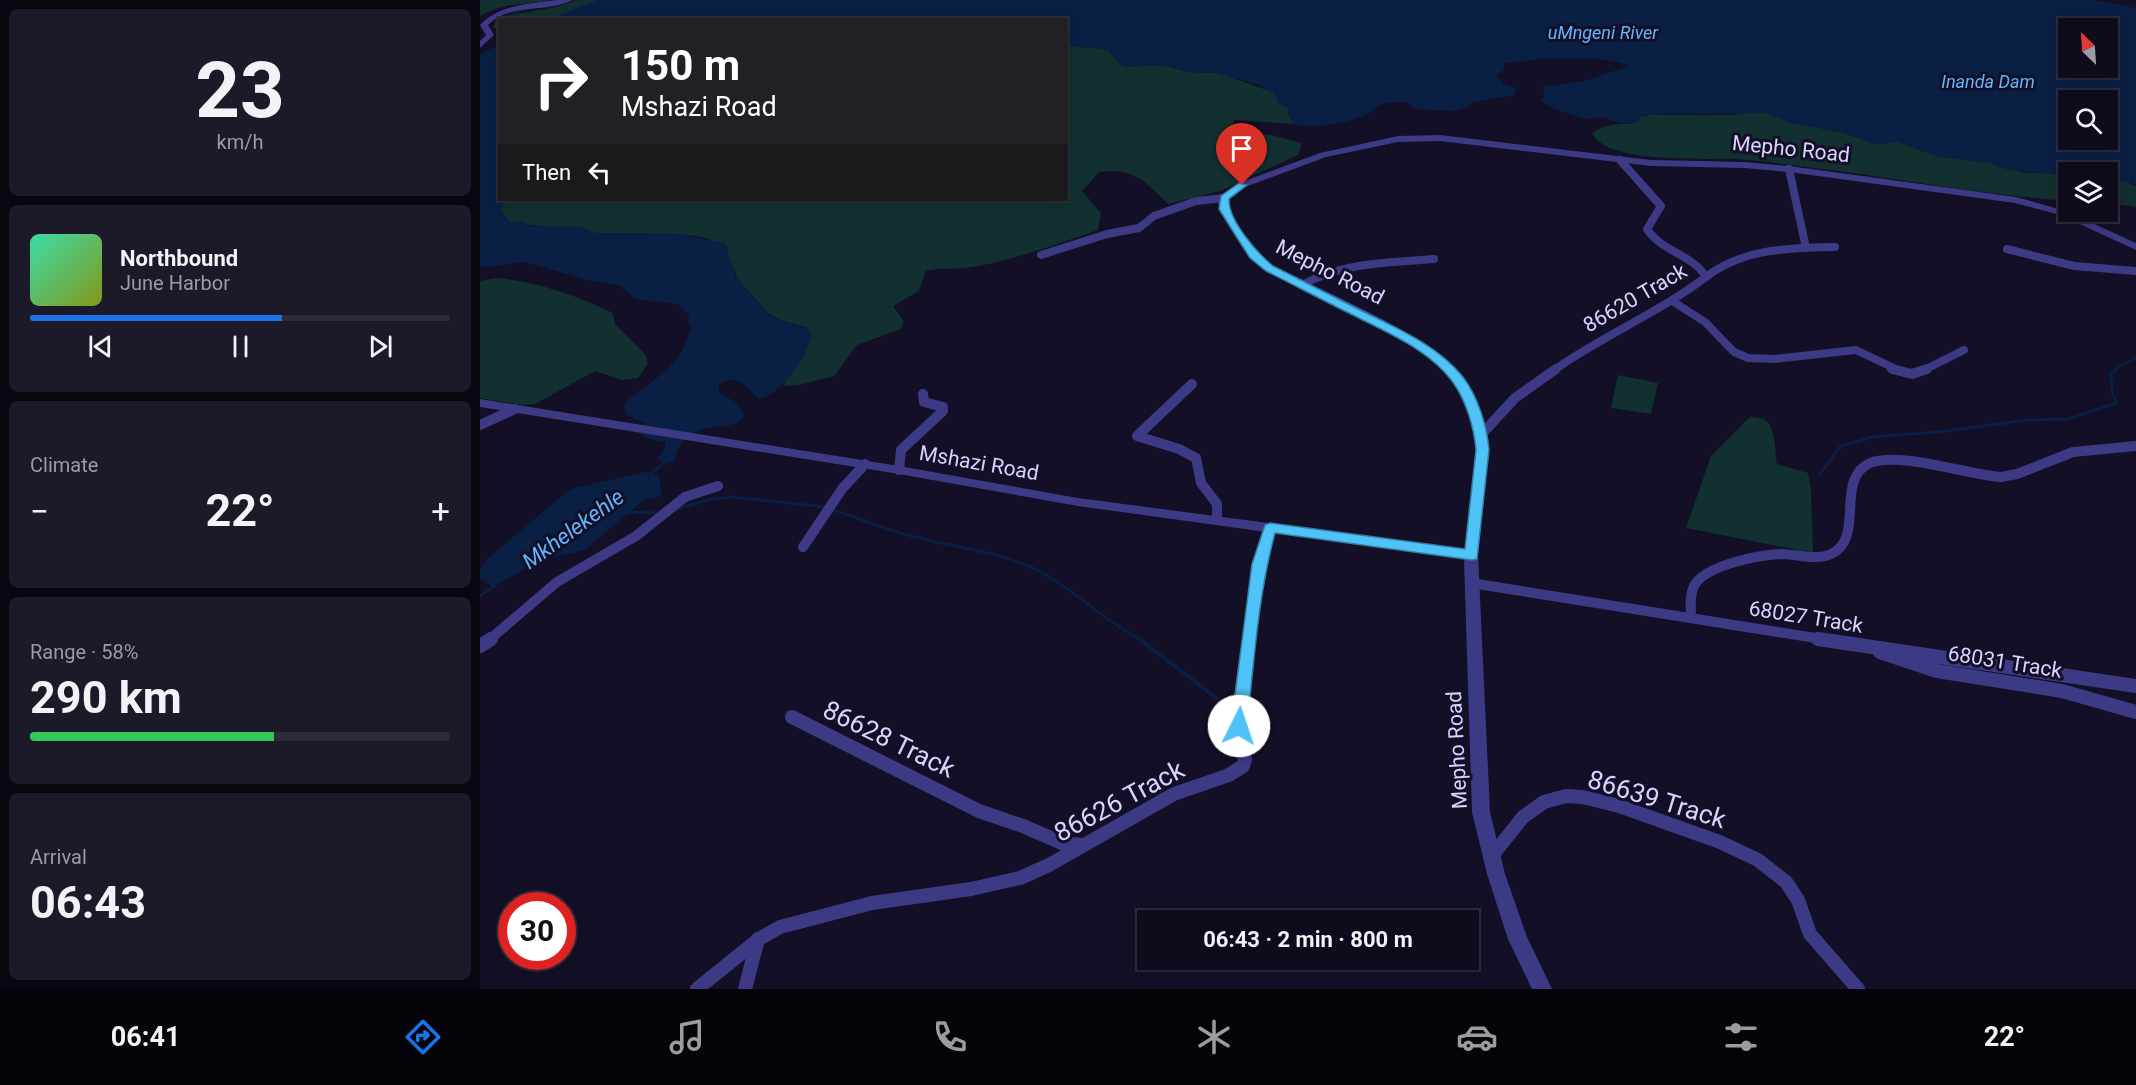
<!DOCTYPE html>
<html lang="en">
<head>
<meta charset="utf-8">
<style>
	:root { --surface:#0e0b1c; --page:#1c1929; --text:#f1f3f6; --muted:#9b9ba3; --line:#2e2b3b; --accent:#1a73e8 }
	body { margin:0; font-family:Roboto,sans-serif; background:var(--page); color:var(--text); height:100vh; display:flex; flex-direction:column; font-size:22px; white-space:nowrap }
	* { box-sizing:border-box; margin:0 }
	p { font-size:20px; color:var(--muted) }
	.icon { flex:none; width:33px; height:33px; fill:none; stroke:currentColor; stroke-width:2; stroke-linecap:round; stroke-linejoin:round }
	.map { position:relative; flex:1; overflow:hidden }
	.drawer { display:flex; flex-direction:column; gap:9px; padding:9px; background:#08060f; width:480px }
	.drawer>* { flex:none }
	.guide { position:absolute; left:18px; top:18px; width:570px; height:183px; border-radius:0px; box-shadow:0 3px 15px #0003,0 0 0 2px var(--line); background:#202124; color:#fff; overflow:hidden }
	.needle { width:39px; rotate:335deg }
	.fabs { position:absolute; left:1578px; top:18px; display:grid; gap:12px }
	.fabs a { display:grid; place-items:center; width:60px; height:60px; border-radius:0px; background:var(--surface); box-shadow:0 3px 15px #0003,0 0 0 2px var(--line); font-size:30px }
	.speed { position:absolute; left:18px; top:892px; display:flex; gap:12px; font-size:30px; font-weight:700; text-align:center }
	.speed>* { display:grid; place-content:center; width:78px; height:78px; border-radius:50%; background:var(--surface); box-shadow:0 3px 15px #0003,0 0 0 2px var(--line); line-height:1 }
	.speed .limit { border:9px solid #d22; background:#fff; color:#111 }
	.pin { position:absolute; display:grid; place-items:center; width:51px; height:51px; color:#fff; margin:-62px -26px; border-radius:50% 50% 50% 0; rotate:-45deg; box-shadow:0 0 6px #0007 }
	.pin .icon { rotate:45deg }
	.me { position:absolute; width:66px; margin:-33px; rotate:4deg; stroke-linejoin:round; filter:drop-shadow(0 0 4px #0008) }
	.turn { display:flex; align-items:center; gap:21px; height:126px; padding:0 24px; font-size:27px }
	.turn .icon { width:78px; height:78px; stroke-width:2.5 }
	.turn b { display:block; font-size:42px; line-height:51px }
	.then { display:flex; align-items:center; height:57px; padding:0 24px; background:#0003; gap:12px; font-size:22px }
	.big { font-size:45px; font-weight:700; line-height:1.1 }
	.drawer .card { flex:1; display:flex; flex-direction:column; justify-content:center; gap:9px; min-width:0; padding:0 21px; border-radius:9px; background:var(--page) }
	.drawer .dial { align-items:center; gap:0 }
	.dial b { font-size:78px; line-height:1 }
	.song { display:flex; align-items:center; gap:18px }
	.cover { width:72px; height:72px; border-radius:9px; background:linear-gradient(135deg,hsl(160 70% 55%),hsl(70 70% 35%)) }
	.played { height:6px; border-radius:3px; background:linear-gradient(90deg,var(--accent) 60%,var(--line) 60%) }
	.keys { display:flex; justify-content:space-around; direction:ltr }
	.heat { display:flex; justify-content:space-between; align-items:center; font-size:33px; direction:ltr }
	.charge { height:9px; border-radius:4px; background:linear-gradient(90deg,#34c759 58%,var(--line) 0) }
	.trip { position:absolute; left:657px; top:910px; width:342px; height:60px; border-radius:0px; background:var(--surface); box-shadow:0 3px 15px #0003,0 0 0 2px var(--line); font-weight:700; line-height:60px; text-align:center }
	.tabs { display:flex; height:96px; justify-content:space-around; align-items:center; background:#06040b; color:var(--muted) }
	.tabs .icon { width:42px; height:42px }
	.tabs .selected { color:var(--accent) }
	.tabs b { font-size:27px; color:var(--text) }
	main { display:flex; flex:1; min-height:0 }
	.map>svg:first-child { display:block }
</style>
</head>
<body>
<main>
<section class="drawer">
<div class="card dial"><b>23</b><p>km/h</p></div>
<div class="card">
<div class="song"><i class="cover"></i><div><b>Northbound</b><p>June Harbor</p></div></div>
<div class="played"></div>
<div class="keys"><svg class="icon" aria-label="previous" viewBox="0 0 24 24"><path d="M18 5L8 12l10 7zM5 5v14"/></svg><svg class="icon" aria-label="pause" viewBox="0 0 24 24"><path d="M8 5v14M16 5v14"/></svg><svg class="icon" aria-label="next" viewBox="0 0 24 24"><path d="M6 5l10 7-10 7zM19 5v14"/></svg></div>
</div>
<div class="card"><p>Climate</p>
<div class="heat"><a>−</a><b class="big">22°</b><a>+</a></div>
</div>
<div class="card"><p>Range · 58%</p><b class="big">290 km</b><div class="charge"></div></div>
<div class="card"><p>Arrival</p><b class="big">06:43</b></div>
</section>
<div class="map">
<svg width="1656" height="989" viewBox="0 0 1656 989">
	<rect width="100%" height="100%" fill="#130f26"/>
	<!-- green -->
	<g fill="#12302f">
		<path d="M0,0H72C47,5 23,2 0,16Z"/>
		<polygon points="97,0 118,0 76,17 20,20 19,31 13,27 16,19 23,16 76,7"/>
		<path d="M587,45L628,50L643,67L682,65L709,72L738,73L751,77L792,92L809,109L808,114L814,124L754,120L751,130L790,135L822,143L818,155L740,191L688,204C665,182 654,167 619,172L602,191L621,213L618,230C576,244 536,260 492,267C477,270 462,267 446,271L439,291L413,306L424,322L421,329L377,345L354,376L318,385L303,386L312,370L317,367L328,328L300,320L288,313L256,277V273L250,265L247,246L222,237L196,234L115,233L99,227H68L29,222L21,211L24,200H586Z"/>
		<path d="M1263,113L1281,112L1298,116L1309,122L1364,133L1392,143L1418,142L1457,156L1510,163L1545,173H1576L1588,177V201C1512,195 1435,182 1359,171C1324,167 1289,161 1255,159C1224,158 1126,164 1112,133C1124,125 1137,123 1150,124L1160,117L1169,115H1253Z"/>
		<polygon points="1628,179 1644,181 1656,186 1656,207 1628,203"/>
		<path d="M17,278C56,281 98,296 133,313L135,324L166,355L168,363L158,378L142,380L115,371L55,404L42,405L0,398V281Z"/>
		<polygon points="1138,375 1178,383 1171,414 1131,408"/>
		<path d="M1270,417C1275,417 1282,418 1285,420C1296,427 1295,453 1297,464L1328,473L1331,490L1333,553L1206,528L1231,456Z"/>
	</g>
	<!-- water -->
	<g fill="#0a1f44" fill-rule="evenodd">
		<path d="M118,0H1612L1656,8V184L1628,179V172H1588V177C1562,170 1535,176 1510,163L1457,156L1418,142L1401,144L1392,143L1364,133L1309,122L1286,113L1169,115L1160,117L1156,123H1140L1123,117L1104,119L1070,107L1061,101L1065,94L1062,87L1065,86L1105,81L1148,66C1133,54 1044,58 1024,64V69L1017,77L1024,84L1036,88L1035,95L991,103L988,107L975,111L933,109L929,103C921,101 903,102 896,107C893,109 891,111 889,113C866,124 838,129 814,124L808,114L809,109L798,103L796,95L776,84L738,73L709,72L682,65L643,67L628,50L587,45L586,20L63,19L76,17ZM1588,28H1628V68H1588ZM1588,100H1628V140H1588Z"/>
		<path d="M19,45L20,200H24L21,211L29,222L42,221L47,225L56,226L99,227L115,233L197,234L245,243L256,277L288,313L299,320L328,328L332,334C328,356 302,393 280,399C266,390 259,370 240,384L238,389L241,395C252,399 260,403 264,415C254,439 205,410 194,463L180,461L177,458L185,449V442L166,438L161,434L165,424L146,414L144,404C163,387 185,375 200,354C206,346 205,337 212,329L208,322L209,316L198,304L164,300L154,298L139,285L108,280L44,262L0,268V54Z"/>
		<polygon points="165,472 179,475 182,496 164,500 105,550 58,561 13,587 0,579 0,568 7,559 90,489"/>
	</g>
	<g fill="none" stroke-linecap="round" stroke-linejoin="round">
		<!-- stream-far3 -->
		<g stroke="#0a1f44" stroke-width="1.5">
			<polyline points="83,3 93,0"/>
			<polyline points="34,20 35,13 44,10"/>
		</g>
		<!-- stream-far2 -->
		<polyline stroke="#0a1f44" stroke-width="2" points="1635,370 1642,364 1656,359"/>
		<!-- stream-far1 -->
		<g stroke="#0a1f44" stroke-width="3">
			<polyline points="1340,474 1361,446 1392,437 1458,432 1548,420 1588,419 1636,403 1632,391 1631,374 1637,369"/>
			<polyline points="167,476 186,462"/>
			<path d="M351,509C380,519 409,531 439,538C475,547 511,551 546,565C589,583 621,620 662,640"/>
			<polyline points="195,510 230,499 253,497 345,507"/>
			<polyline points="147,512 180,513"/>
			<polyline points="0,596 16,585"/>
		</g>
		<!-- stream -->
		<polyline stroke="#0a1f44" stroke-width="4" points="659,639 751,709"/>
		<!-- minor-far3 -->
		<polyline stroke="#3d3a85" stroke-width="6" points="1139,159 1142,162"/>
		<!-- minor-far2 -->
		<g stroke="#3d3a85" stroke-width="8">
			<polyline points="1309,169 1326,248"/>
			<polyline points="1527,249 1594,266 1656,271"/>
			<polyline points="561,255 627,234 659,228 674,216 716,201 745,198"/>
			<path d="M1226,277C1264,248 1309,248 1355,247"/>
			<path d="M822,285C863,262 909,263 954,259"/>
			<polyline points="1192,301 1225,322 1254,352 1268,358 1294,359 1376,350 1418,370"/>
			<path d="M1074,370C1122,336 1178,313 1226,277C1212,254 1182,252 1167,229L1181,206L1140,160"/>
			<polyline points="1444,370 1484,350"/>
		</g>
		<!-- minor-far1 -->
		<g stroke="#3d3a85" stroke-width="10">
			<polyline points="1412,369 1432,374 1447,369"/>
			<polyline points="712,384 657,436 699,449 716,458 721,483 737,504 737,520"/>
			<polyline points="0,425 35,409"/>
			<polyline points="1001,435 1035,398 1076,369"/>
			<polyline points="419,470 421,450 463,411 463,407 444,402 443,394"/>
			<polyline points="323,547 362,489 385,464"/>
			<polyline points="991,583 1348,640"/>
			<path d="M1211,618C1211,608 1209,596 1214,586C1225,565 1279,555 1301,554C1317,554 1336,561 1351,554C1386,538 1354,479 1390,463C1419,451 1488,475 1521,477L1537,474L1593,452L1656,446"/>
			<polyline points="9,640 77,582 156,536 205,497 238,486"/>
			<polyline points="769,640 779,564 790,528"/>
		</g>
		<!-- minor -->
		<g stroke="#3d3a85" stroke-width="14">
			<polyline points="1338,639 1656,686"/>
			<polyline points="0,646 11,639"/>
			<polyline points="1400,652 1457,671 1582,691 1656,712"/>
			<polyline points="312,717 499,811 543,826 582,843 601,845"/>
			<polyline points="1011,857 1043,817 1064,802 1086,796 1103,797 1139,806 1240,842 1278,860 1306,882 1318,900 1330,934 1378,989"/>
			<polyline points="217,989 279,939 300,927 392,903 491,889 540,878 569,865 694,794 749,775 763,766 765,759 759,738 759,710 769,639"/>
			<polyline points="265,989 278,939"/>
		</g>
		<!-- tertiary -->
		<g fill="#3d3a85" fill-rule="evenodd">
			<path d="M77,0H92C66,14 31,2 8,25L14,35L0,48V41L6,35L0,25C19,4 51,4 77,0Z"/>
			<path d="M960,135L1171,160L1264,162L1309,166L1536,197L1586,211L1656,243V250L1580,215L1535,203L1309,172L1264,168L1171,166L960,141L918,142L846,157L765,187L751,197L748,203C751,216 773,252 784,260C796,268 812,274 825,281C870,304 953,338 983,378C998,398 1006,425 1009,450L998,555L1010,812L1025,874L1047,937L1072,989H1052L1028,939L1007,874L992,812L984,559L598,506L419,474L0,407V399L419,466L598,498L985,549L997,450C994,427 987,401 973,381C944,343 854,304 809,281C799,276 787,271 777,264C766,256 741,216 738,203L744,193L759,183L840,153L918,136Z"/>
		</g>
	</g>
	<!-- route -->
	<path fill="#4fc3f7" stroke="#337fa1" stroke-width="1.5" d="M759,183L767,185L749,199C748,220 777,253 793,266C823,281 854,297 884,312C919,329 958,346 983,377C998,397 1007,426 1009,450L997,559L992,560L795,533C778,596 774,662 767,726L765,731L759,733L753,731L751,726L772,564L785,525L790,523L985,549L996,450C994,427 986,400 972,381C949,350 910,334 877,317C846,302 816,286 786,271L770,258L739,209L741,196Z"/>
	<g text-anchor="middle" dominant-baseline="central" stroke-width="6" stroke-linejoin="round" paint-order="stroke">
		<!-- far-water labels -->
		<g font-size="18" font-style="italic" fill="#62b6ff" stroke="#130f26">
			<text x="1123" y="32">uMngeni River</text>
			<text x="1508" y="81">Inanda Dam</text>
		</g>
		<!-- street labels -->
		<g font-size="21" fill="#d9d4ff" stroke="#130f26">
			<text transform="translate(1311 149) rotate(6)">Mepho Road</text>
			<text transform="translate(850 272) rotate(27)">Mepho Road</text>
			<text transform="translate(1155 298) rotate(-30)">86620 Track</text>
			<text transform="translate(499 463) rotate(10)">Mshazi Road</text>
			<text transform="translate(1326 617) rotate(9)">68027 Track</text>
			<text transform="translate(1525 662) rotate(9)">68031 Track</text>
			<text transform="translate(977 750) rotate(-93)">Mepho Road</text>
		</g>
		<!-- water labels -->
		<g font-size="22" font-style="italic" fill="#62b6ff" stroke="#130f26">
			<text transform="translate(93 529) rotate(-36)">Mkhelekehle</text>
		</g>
		<!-- near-street labels -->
		<g font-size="26" fill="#d9d4ff" stroke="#130f26">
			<text transform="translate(409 739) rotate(26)">86628 Track</text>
			<text transform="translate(1177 799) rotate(17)">86639 Track</text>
			<text transform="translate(639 801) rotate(-28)">86626 Track</text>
		</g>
	</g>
</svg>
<div class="fabs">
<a><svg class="needle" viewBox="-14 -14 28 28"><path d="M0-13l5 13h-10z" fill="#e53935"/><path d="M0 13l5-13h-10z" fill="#9b9ba3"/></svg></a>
<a><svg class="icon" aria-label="search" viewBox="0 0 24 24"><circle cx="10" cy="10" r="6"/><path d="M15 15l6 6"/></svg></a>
<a><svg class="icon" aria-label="layers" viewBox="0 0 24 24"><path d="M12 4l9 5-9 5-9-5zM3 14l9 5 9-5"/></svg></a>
</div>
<div class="speed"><div class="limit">30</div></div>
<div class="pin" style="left:762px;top:185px;background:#d93025"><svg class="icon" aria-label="arrive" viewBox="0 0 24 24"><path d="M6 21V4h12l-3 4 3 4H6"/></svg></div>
<svg class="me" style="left:759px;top:726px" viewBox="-20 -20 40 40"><circle r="19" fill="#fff"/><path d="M0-13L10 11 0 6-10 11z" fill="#4fc3f7"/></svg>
<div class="trip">06:43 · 2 min · 800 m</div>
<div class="guide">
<div class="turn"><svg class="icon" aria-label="right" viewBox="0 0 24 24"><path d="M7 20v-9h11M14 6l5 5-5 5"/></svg><div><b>150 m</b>Mshazi Road</div></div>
<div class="then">Then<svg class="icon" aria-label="left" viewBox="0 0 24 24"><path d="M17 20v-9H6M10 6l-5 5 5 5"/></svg></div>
</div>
</div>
</main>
<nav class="tabs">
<b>06:41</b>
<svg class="icon selected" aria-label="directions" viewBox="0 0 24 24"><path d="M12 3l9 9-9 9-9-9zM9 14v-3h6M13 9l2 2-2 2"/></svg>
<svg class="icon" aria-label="music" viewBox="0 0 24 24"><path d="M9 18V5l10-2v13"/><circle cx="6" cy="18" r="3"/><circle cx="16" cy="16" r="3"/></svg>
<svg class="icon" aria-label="phone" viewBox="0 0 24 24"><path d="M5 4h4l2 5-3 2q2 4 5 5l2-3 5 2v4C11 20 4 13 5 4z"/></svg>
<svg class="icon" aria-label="climate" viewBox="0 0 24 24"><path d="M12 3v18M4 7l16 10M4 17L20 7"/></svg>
<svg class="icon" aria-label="car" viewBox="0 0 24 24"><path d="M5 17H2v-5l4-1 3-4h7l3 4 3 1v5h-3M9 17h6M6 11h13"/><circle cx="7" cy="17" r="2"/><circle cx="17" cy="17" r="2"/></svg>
<svg class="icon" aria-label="filters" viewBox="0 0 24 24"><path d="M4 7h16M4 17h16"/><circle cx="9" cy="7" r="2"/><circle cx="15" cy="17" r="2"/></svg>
<b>22°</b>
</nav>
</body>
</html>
